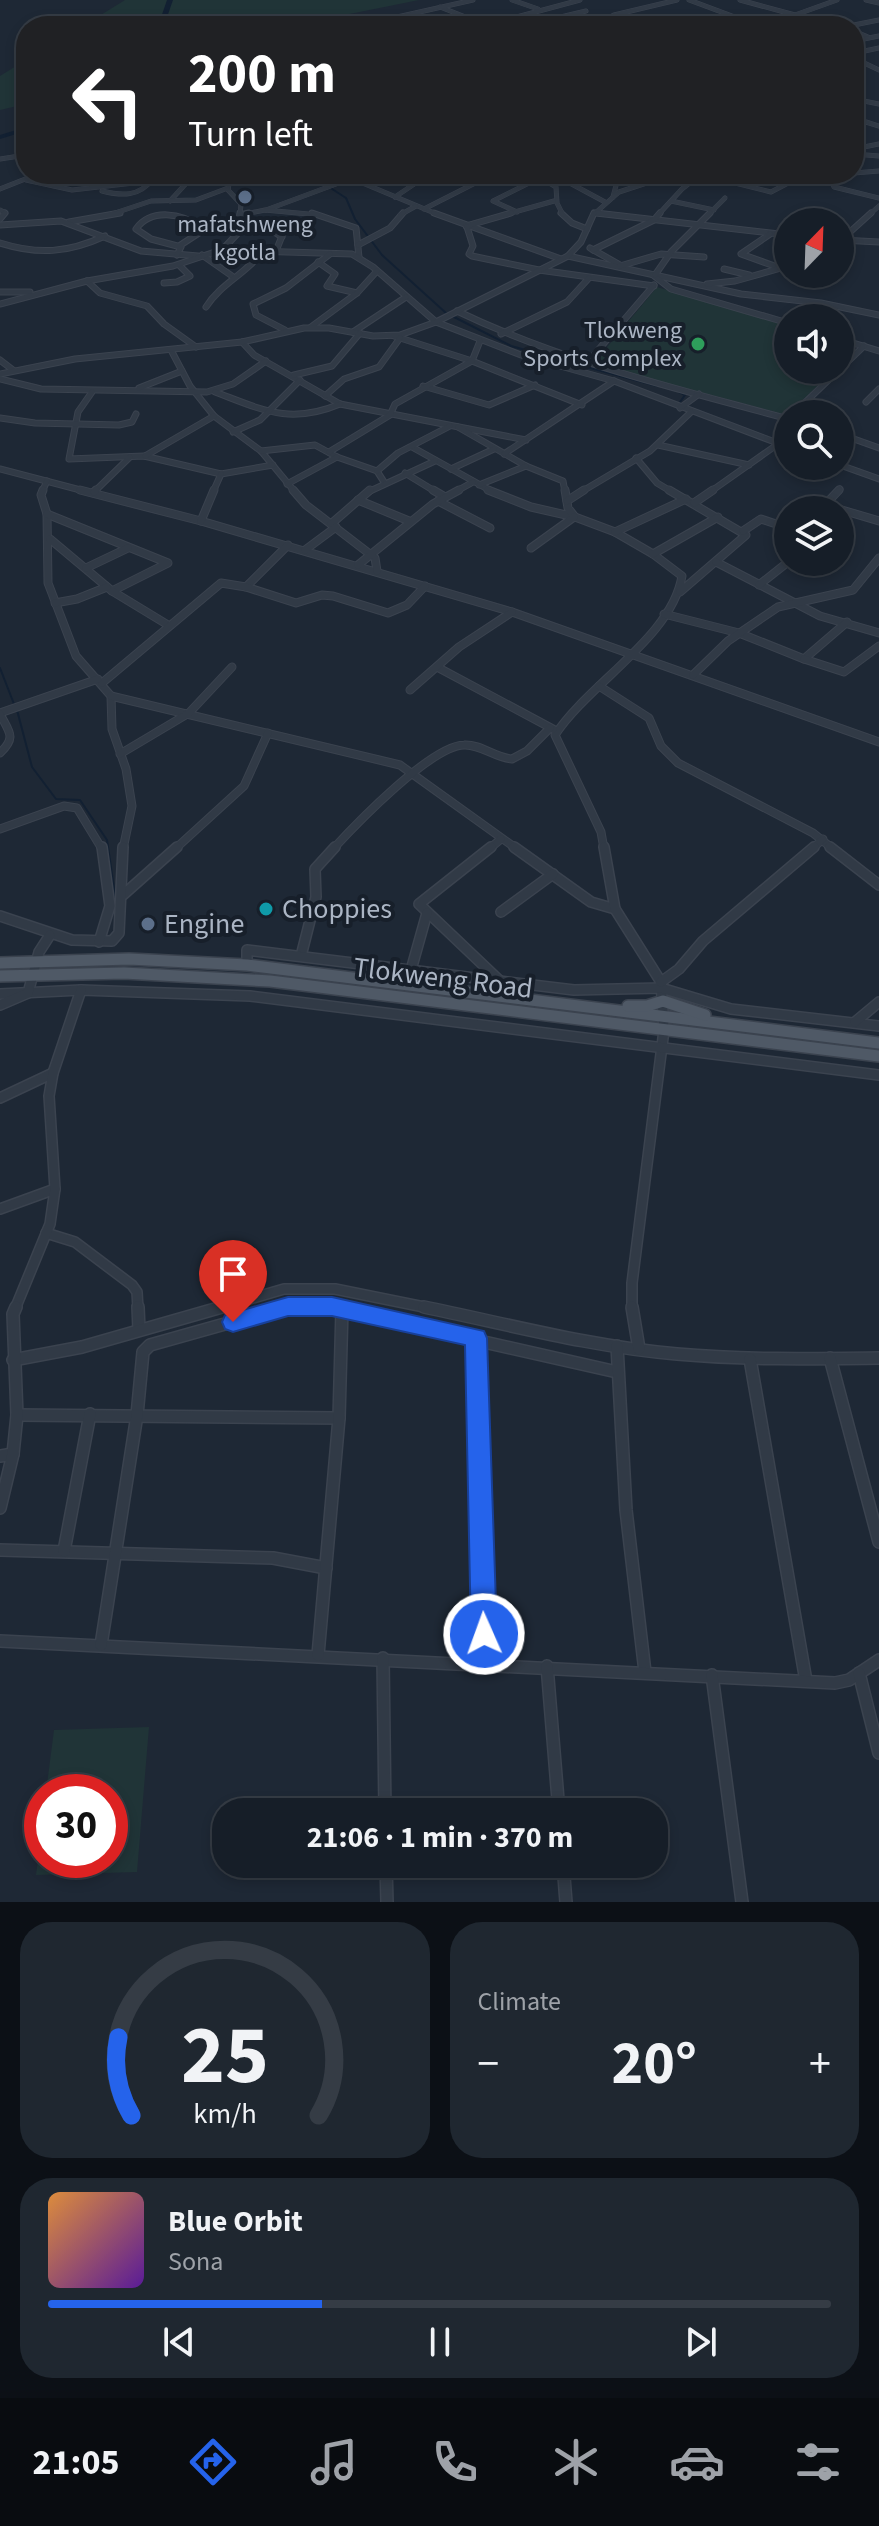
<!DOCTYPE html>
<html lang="en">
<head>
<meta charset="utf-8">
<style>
	:root { --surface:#161e28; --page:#1f2730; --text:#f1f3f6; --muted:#9ea2a8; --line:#353c45; --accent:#2563eb }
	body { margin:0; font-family:"Source Sans 3",sans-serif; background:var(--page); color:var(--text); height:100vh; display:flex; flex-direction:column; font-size:30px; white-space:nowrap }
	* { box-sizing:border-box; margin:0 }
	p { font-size:26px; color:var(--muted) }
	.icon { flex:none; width:44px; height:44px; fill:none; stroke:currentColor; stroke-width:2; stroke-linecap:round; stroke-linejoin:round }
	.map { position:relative; height:1902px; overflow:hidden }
	.drawer { display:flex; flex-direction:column; gap:20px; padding:20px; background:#0c1016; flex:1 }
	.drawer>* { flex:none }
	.hud { position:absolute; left:16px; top:16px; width:848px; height:168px; border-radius:32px; box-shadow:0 4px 12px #0003,0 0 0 2px var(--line); background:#202124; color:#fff; overflow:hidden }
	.needle { width:52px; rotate:23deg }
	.fabs { position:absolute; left:774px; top:208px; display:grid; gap:16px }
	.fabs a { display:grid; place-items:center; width:80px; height:80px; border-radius:50%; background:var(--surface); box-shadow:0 4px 12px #0003,0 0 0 2px var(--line); font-size:40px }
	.speed { position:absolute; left:24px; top:1774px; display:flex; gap:16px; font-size:40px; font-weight:700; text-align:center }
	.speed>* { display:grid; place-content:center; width:104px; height:104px; border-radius:50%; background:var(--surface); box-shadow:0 4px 12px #0003,0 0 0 2px var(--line); line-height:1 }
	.speed .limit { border:12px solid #d22; background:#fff; color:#111 }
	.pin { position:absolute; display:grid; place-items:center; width:68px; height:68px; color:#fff; margin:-82px -34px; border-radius:50% 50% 50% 0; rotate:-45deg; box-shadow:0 0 8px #0007 }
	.pin .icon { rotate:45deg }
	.me { position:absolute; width:88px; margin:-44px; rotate:358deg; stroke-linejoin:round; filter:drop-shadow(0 0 6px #0008) }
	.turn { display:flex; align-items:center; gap:28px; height:168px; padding:0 40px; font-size:36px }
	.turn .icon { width:104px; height:104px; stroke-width:2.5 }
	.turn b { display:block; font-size:56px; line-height:68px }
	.big { font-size:60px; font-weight:700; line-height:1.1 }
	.drawer .tile { flex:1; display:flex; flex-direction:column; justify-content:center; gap:12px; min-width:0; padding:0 28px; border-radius:32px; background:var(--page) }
	.drawer .dial { align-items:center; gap:0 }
	.dial svg { height:208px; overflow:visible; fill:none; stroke:var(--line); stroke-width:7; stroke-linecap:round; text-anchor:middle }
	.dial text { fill:var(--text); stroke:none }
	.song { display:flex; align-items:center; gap:24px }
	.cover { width:96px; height:96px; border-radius:12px; background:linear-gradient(135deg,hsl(30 70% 55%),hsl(270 70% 35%)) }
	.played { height:8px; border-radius:4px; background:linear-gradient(90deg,var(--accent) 35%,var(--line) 35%) }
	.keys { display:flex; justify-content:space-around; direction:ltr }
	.heat { display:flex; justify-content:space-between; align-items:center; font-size:44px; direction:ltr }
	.drawer .tiles { flex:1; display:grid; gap:20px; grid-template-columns:1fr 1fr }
	.tile:last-child { grid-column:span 2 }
	.trip { position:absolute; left:212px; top:1798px; width:456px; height:80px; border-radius:32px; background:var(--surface); box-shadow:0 4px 12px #0003,0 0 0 2px var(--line); font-weight:700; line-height:80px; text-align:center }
	.tab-bar { display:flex; height:128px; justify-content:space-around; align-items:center; background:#090c10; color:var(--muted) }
	.tab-bar .icon { width:56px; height:56px }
	.tab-bar .active { color:var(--accent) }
	.tab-bar b { font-size:36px; color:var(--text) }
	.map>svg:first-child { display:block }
</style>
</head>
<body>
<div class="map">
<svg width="879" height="1902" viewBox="0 0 879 1902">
	<rect width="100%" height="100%" fill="#1e2835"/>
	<!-- green -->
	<g fill="#203437">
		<polygon points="125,0 419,0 290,26 83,26"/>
		<polygon points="26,60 26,104 0,110 0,76"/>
		<polygon points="657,287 788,326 788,370 834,370 787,415 593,364"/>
		<polygon points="149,1727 137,1872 36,1875 42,1829 42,1860 110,1860 110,1792 46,1792 54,1730"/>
	</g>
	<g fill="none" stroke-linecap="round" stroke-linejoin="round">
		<!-- stream -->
		<g stroke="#122032" stroke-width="2">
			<polyline points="291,174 326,185 346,198 355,219 382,255 446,313"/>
			<polyline points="452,316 511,346 576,364"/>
			<polyline points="583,366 657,386"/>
			<polyline points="679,392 685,395 680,402"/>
			<polyline points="0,668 14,704"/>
			<polyline points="17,710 32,767 56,799 80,800 107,840 116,902 111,918"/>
		</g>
		<!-- river -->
		<g fill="#122032" fill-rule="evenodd">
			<polygon points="167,0 173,0 164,26 158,26"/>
			<polygon points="26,127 26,131 0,139 0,135"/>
		</g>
		<!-- minor-far4 casing -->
		<g stroke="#3b434f" stroke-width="5">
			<g id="minor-far4">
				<polyline points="512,0 538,9"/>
				<polyline points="689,0 759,26"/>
				<polyline points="740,0 795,15"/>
				<polyline points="866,0 879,3"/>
				<polyline points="440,7 463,16 466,22"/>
				<polyline points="622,14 651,26"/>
				<polyline points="395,18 421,26"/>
				<polyline points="513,18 580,0"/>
				<polyline points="829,21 842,26"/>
				<polyline points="527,25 586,11"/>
				<polyline points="357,26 473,0"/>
				<polyline points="452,26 476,20 490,26"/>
				<polyline points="510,26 521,22"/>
				<polyline points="603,26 605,20 614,15 677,0"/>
				<polyline points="681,26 687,24"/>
				<polyline points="776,26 795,15 837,0"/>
				<polyline points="849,26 879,20"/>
				<polyline points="854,31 868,37"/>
				<polyline points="854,41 879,36"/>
				<polyline points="879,48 860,52 857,56 860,61 879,70"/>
				<polyline points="854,99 879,104"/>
				<polyline points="854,128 866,122 879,126"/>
				<polyline points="854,149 879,144"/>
				<polyline points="854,154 879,156"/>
				<polyline points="0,159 26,155"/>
				<polyline points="854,173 879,171"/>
				<polyline points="341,174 439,215"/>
				<polyline points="535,174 556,187 557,203 563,215"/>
				<polyline points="699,174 771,192 792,181 792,174"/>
				<polyline points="843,174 832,183 834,187 879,198"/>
				<polyline points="26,180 72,190 169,179 234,177"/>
				<polyline points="547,181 566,181 605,202"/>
				<polyline points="229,184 228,190 241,204 240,215"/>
				<polyline points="0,189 38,174"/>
				<path d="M102,191C122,196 139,197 153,179"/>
				<polyline points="395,197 429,174"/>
				<polyline points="613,197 619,174"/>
				<polyline points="170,201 191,178"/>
				<polyline points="671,201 714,210"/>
				<polyline points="424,209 493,174"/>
				<polyline points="0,210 5,213 3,215"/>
				<polyline points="266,210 363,174"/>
				<polyline points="517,212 493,201 539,178"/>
				<polyline points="594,213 614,215"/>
				<polyline points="109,215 151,201 196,200 228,188"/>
				<polyline points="160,215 170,215"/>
				<polyline points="240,215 265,210 319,215"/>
				<polyline points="400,215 416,206"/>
				<polyline points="504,215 554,201"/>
				<polyline points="593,215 619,192 674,174"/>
				<polyline points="658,215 682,189 701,174"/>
				<polyline points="708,215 725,198"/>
				<polyline points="869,215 879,206"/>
			</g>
		</g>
		<!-- minor-far3 casing -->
		<g stroke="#3b434f" stroke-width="7">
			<g id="minor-far3">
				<polyline points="312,213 356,228 359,257"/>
				<polyline points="434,213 561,259"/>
				<polyline points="561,213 572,223 587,229"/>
				<polyline points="596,213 788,235"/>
				<polyline points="240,215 249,213"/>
				<polyline points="0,219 5,213"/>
				<polyline points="69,222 120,213"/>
				<polyline points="0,225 61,221 141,251 198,256"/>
				<polyline points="466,226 511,213"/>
				<polyline points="467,227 473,246 469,254 472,256 539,270 654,286"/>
				<polyline points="770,234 741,254 780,268"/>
				<polyline points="841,240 879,242"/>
				<polyline points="840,241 871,213"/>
				<path d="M0,243C38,255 68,253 105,236"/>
				<polyline points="358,245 390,228 403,213"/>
				<polyline points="590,248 620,265"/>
				<polyline points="222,250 239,232 240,213"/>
				<polyline points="593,250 654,220 660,213"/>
				<polyline points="276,251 286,226 275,222 267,227 282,237"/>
				<path d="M177,255L181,247L151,239L136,229C151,208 182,213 200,227L199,233L179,246"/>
				<polyline points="202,255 232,276"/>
				<polyline points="568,256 741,294 821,303 879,315"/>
				<polyline points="318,262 335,274 327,286 357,293"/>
				<polyline points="620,266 661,254 704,257"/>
				<polyline points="724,269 749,275"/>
				<polyline points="653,275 671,289 788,323"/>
				<polyline points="655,275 671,252 710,213"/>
				<polyline points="87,281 100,293 147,306 164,324 196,347"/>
				<polyline points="164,283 177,282 190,276 179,265"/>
				<polyline points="707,284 735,281 788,266"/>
				<polyline points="0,292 30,292"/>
				<polyline points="0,304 87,281 173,266 221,250 352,254 373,267 436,322 521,355 614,381 788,447"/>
				<path d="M206,307C221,283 248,273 263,250"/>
				<path d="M457,311C563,362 675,388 788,419"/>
				<polyline points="311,327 357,293 377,271"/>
				<polyline points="285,330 256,315 253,304 286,288 330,254"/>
				<polyline points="353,332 406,297"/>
				<polyline points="501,334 567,302 589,278"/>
				<polyline points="394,336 472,361 582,405"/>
				<polyline points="840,339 879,351"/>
				<polyline points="242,342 254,355 340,404 526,440"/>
				<polyline points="171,350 190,386 214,416 261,451 295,492"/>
				<polyline points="0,360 13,370"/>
				<polyline points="587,363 654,285"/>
				<polyline points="840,369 864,346"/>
				<polyline points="0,374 75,359 242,342 304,328 329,328 373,336 400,335 436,322 568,256 581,242 594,213"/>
				<polyline points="294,375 332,366 360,333"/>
				<polyline points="0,379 41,389 207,392 233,384 266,361"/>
				<polyline points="423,386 489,405 535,385"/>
				<polyline points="139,388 182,371"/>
				<polyline points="92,392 78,412 69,459 144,456 221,474 273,465"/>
				<path d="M215,392C263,410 290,425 340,404"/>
				<polyline points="325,396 344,379 379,367 400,338"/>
				<polyline points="866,402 879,389"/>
				<polyline points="680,408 699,394"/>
				<polyline points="793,414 839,370"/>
				<polyline points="0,418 35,423 119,425 132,422 136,414"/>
				<polyline points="458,427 526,466 563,481 565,492"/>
				<polyline points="233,432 260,420 300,380"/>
				<polyline points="840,434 879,448"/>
				<polyline points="658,445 749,465"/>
				<polyline points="412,447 493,492"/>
				<polyline points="261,451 315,445 337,457 377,471 384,482"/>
				<polyline points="329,452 390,415 395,404 472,361 480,341"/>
				<polyline points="504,454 614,381"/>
				<polyline points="145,456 214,416"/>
				<polyline points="636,458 657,483 672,492"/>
				<polyline points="840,465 879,479"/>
				<polyline points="0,469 88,492"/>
				<polyline points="451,469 494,449"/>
				<polyline points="377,471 398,453 450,426"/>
				<polyline points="405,473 436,492"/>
				<polyline points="287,484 337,457"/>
				<polyline points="479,485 526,466"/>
				<polyline points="42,492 47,481"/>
				<polyline points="94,492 130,457"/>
				<polyline points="213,492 221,474"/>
				<polyline points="368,492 435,461"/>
				<polyline points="455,492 473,482"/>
				<polyline points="581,492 650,451 691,412"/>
				<polyline points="710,492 778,444"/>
				<polyline points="837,492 840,489"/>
			</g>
		</g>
		<!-- minor-far2 casing -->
		<g stroke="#3b434f" stroke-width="9">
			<g id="minor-far2">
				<polyline points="43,490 41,495 47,514 48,583 76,656 111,696 112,729 126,769 132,806 123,849"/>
				<polyline points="80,490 201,521 512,612 879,742"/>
				<polyline points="293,490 306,505 375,558 377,571"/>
				<polyline points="433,490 445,497"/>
				<polyline points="488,490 531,507 575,517"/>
				<path d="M565,490L568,508L575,517L615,532L653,554L682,576C672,637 589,683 555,735L601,832L604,849"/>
				<polyline points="669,490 746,535 680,592"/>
				<polyline points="94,492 96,490"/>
				<polyline points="358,500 409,521"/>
				<polyline points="438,501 490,528"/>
				<polyline points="567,501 584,490"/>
				<polyline points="694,503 713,490"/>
				<polyline points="825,505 879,521"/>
				<polyline points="820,510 839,490"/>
				<polyline points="47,514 168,563 112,591"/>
				<polyline points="201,521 214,490"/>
				<polyline points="331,524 370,490"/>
				<polyline points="743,531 761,519 788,528"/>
				<polyline points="615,532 686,499"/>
				<polyline points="50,539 112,591 168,625"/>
				<polyline points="531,548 574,517"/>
				<polyline points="305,550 336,527"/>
				<polyline points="653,554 718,517"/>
				<polyline points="716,562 820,616 879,633"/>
				<polyline points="358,565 433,504 459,490"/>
				<polyline points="86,568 128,548"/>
				<polyline points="759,585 788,562"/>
				<polyline points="246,587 288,545"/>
				<polyline points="55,603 77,599 107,587"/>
				<polyline points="664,614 739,633 804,659 847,622"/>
				<polyline points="804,659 844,672 879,646"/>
				<polyline points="437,667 553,729"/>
				<polyline points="693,675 728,641 778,607 853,590 879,558"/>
				<polyline points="102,683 221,583 246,587 296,603 322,595 333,596 388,613 407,605 425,586"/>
				<polyline points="599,686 649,718 661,746 678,763 813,833 833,849"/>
				<polyline points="410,690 459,647 512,612"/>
				<polyline points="111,696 400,765 517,849"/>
				<polyline points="0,713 98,679"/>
				<path d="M0,714C9,732 17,737 0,753"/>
				<polyline points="120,754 189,713 232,667"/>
				<polyline points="0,829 64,806 77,808 102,849"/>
				<polyline points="175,849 244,786 268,733"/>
				<path d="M333,849C357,823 431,746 464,745C481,744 495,758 512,759L527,751L550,728"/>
				<polyline points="489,849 501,839"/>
				<polyline points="812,849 823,839"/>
			</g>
		</g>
		<!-- minor-far1 casing -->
		<g stroke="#3b434f" stroke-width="12">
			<g id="minor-far1">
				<polyline points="491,847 419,904 500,981"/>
				<polyline points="514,847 591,902 615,909"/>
				<polyline points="604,847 615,909 661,982 664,1030 632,1283 632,1309"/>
				<polyline points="830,847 879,885"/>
				<polyline points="123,895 177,847"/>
				<polyline points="501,912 553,874"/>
				<polyline points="0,916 72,940 112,941 119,933 123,847"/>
				<polyline points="99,942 110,906 102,847"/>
				<polyline points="301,956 316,897 315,869 335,847"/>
				<polyline points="247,965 247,950 574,990 661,988 731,1009 879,1026"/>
				<polyline points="411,970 427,913"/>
				<polyline points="661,982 679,969 703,941 814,847"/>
				<polyline points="0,994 81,990 250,996 879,1075"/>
				<polyline points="0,1005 28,993 39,952 50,935"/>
				<polyline points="855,1022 879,1002"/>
				<polyline points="0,1098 53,1073"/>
				<polyline points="0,1209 55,1189"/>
				<polyline points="46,1233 75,1242 132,1285 137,1292 138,1309"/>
				<polyline points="15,1309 50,1224 55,1189 49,1096 53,1073 81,990"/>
				<polyline points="215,1309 284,1289 335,1289 434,1309"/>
				<polyline points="278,1309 288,1306 341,1309"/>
			</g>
		</g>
		<!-- minor casing -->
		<g stroke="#3b434f" stroke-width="14">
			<g id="minor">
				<polyline points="138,1307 139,1330"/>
				<polyline points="329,1307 617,1372"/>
				<path d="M424,1307C507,1324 592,1347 677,1354C744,1360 811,1359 879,1358"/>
				<polyline points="632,1307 639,1349"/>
				<polyline points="476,1338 485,1663"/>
				<polyline points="617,1346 626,1510 645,1672"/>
				<polyline points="830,1358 879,1542"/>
				<polyline points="750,1359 806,1681"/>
				<polyline points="13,1360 82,1347 222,1307"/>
				<polyline points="17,1415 339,1418"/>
				<polyline points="0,1456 13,1454"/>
				<polyline points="0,1508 13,1454 17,1415 13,1314 16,1307"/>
				<polyline points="0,1550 273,1558 326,1568"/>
				<polyline points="64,1551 90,1414"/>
				<polyline points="0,1641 835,1683 849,1680 879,1660"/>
				<polyline points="101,1645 137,1415 143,1352 150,1345 285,1307"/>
				<polyline points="318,1655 339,1418 342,1309"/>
				<polyline points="383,1658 385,1812"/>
				<polyline points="547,1666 559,1812"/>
				<polyline points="859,1673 879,1753"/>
				<polyline points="712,1675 742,1902"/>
				<polyline points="386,1864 387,1902"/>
				<polyline points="563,1864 566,1902"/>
			</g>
		</g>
		<!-- major casing -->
		<g stroke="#3b434f" stroke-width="14">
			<g id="major">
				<polyline points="0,963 129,959 247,965 879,1043"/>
				<polyline points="0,976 124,973 270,981 879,1056"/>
				<polyline points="628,1006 647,1006 663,1001 705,1015"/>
			</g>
		</g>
		<!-- minor-far4 -->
		<use href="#minor-far4" stroke="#313a46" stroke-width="4"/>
		<!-- minor-far3 -->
		<use href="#minor-far3" stroke="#313a46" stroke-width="5"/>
		<!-- minor-far2 -->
		<use href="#minor-far2" stroke="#313a46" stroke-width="7"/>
		<!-- minor-far1 -->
		<use href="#minor-far1" stroke="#313a46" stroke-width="9"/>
		<!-- minor -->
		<use href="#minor" stroke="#313a46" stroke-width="11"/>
		<!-- major -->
		<use href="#major" stroke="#4f5966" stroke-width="11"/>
	</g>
	<!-- route -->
	<polygon fill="#2563eb" stroke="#184099" stroke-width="2" points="288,1297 332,1297 484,1331 487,1338 497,1634 493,1643 484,1647 475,1643 471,1634 465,1345 332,1316 288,1316 233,1332 225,1329 222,1322 225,1315"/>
	<!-- markers -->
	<g fill="#5c6f8a" stroke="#171f2a" stroke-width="3">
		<circle cx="245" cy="197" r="8"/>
		<circle cx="148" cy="924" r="8"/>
	</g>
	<circle fill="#2e9e5b" stroke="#171f2a" stroke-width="3" cx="698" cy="344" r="8"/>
	<circle fill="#0f9aa8" stroke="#171f2a" stroke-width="3" cx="266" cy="909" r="8"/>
	<g text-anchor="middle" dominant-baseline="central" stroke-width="8" stroke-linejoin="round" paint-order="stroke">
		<!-- far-poi labels -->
		<g font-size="24" fill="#abb5c4" stroke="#171f2a">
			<text x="245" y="224">mafatshweng<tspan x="245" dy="28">kgotla</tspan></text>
			<text x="682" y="330" text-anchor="end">Tlokweng<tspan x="682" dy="28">Sports Complex</tspan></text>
		</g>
		<!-- poi labels -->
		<g font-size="28" fill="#abb5c4" stroke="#171f2a" text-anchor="start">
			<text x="282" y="909">Choppies</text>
			<text x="164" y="924">Engine</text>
		</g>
		<!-- street labels -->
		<g font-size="28" fill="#abb5c4" stroke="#171f2a">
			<text transform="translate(443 978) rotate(7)">Tlokweng Road</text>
		</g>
	</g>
</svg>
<div class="fabs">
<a><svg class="needle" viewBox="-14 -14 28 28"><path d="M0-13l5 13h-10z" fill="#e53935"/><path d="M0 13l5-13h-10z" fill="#9ea2a8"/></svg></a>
<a><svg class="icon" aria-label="sound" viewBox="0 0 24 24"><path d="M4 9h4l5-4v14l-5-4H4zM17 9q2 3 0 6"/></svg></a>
<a><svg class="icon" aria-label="search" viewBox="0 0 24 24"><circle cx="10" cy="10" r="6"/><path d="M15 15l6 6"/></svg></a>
<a><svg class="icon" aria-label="layers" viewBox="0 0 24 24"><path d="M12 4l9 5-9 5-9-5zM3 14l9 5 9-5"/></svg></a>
</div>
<div class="speed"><div class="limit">30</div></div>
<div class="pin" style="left:233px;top:1322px;background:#d93025"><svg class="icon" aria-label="arrive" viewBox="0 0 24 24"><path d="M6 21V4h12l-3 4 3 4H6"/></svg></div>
<svg class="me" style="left:484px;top:1634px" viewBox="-20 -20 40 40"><circle r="17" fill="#2563eb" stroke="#fff" stroke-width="3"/><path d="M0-11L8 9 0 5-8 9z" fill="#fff"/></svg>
<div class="trip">21:06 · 1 min · 370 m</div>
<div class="hud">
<div class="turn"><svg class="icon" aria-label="left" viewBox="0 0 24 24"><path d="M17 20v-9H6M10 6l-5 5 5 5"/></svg><div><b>200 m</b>Turn left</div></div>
</div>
</div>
<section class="drawer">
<div class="tiles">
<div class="tile dial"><svg viewBox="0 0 100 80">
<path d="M14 69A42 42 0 1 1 86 69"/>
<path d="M14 69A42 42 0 0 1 9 39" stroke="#2563eb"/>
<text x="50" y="56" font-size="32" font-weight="700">25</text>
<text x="50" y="72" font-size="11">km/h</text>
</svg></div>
<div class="tile"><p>Climate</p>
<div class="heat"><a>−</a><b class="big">20°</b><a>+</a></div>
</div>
<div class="tile">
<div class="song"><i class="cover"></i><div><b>Blue Orbit</b><p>Sona</p></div></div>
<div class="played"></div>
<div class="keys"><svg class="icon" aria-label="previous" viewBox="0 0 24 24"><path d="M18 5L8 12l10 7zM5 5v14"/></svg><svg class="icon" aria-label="pause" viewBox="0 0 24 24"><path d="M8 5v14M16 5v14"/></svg><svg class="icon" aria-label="next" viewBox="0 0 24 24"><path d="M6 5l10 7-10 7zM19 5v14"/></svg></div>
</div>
</div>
</section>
<nav class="tab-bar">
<b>21:05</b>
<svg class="icon active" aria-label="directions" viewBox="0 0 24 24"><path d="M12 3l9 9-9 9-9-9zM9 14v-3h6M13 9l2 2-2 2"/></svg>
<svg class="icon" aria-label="music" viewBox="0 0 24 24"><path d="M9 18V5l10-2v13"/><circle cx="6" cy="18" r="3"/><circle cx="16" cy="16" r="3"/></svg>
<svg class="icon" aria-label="phone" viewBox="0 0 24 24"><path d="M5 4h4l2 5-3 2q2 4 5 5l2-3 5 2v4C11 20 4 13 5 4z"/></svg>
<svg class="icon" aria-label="climate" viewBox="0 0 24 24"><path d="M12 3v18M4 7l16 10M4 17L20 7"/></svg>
<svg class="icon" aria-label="car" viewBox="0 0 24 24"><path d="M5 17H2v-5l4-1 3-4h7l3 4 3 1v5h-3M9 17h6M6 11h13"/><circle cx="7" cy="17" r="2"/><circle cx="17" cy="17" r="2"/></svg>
<svg class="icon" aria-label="filters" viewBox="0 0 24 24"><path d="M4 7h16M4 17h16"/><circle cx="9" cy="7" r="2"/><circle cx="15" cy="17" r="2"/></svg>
</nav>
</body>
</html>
